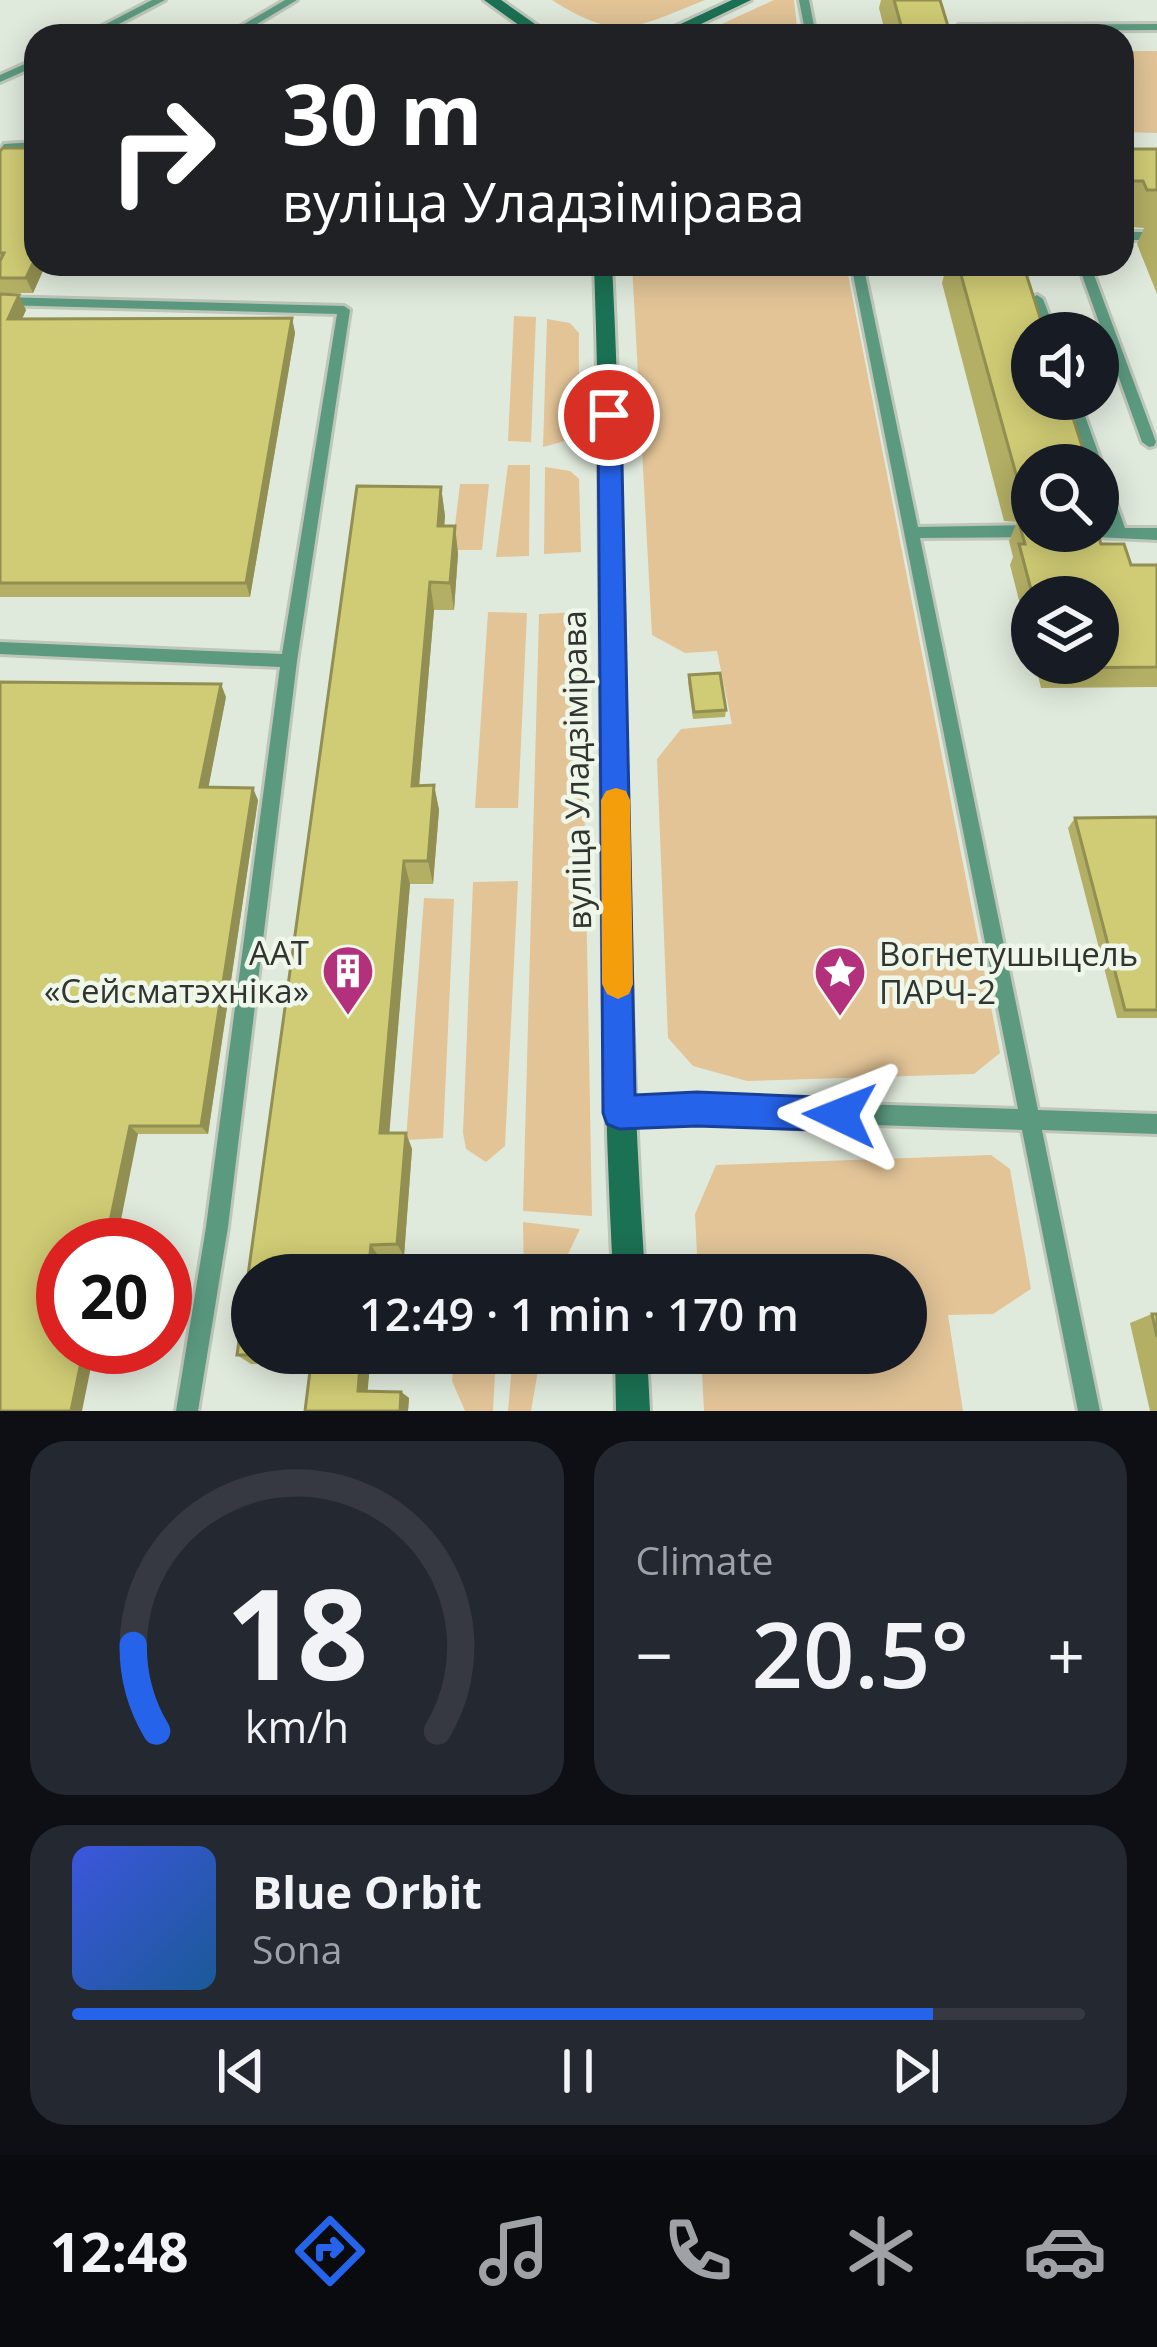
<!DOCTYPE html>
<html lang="en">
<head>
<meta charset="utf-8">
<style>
	:root { --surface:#171b24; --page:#242831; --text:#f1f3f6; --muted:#9ea1a6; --line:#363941; --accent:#2563eb }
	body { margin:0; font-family:"Open Sans",sans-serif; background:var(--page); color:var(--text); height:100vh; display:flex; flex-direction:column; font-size:45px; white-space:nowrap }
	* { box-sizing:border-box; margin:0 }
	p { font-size:39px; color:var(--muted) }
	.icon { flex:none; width:66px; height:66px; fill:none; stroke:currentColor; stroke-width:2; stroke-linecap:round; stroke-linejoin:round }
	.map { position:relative; height:1411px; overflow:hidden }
	.details { display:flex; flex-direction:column; gap:30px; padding:30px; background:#0d0f14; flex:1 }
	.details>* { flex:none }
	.top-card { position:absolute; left:24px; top:24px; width:1110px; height:252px; border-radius:36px; box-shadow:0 6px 30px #0003; background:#202124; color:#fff; overflow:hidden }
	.buttons { position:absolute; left:1011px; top:312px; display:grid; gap:24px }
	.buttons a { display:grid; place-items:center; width:108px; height:108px; border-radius:50%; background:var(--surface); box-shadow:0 6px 30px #0003; font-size:60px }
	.speed { position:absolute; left:36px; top:1218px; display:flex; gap:24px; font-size:60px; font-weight:700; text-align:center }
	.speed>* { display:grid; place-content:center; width:156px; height:156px; border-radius:50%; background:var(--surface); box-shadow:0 6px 30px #0003; line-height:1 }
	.speed .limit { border:18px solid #d22; background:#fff; color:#111 }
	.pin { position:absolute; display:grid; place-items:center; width:102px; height:102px; color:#fff; margin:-51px; border:6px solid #fff; border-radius:50%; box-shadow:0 3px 12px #0007 }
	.me { position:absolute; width:132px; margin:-66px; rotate:272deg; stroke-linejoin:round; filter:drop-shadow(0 0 9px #0008) }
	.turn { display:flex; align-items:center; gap:42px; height:252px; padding:0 60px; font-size:54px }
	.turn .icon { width:156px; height:156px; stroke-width:2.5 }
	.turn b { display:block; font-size:84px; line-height:102px }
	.big { font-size:90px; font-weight:600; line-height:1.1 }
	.details .tile { flex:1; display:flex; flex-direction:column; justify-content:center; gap:18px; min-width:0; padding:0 42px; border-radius:36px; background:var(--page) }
	.details .dial { align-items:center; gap:0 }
	.dial svg { height:312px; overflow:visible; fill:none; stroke:var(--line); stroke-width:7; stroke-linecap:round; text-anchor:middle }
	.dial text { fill:var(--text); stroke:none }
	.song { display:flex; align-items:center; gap:36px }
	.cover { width:144px; height:144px; border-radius:18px; background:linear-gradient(135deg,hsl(230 70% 55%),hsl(210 70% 35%)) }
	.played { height:12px; border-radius:6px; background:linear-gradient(90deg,var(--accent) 85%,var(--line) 85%) }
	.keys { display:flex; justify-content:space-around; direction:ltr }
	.heat { display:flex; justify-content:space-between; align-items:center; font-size:66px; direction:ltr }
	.details .tiles { flex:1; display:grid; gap:30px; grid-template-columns:1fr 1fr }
	.tile:last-child { grid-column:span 2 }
	.trip { position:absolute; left:231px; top:1254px; width:696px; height:120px; border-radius:60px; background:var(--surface); box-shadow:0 6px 30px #0003; font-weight:600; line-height:120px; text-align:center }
	.dock { display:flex; height:192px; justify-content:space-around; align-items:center; background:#090b0e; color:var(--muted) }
	.dock .icon { width:84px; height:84px }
	.dock .current { color:var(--accent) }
	.dock b { font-size:54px; color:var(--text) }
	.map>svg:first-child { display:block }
</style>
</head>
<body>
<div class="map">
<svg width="1157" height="1411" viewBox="0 0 1157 1411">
	<rect width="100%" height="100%" fill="#e0eadc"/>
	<!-- green -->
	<g fill="#e2c497">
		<path d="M552,0H705C637,27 619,43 552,0Z"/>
		<polygon points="774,0 794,0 798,36 696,36"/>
		<polygon points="1122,51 1157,51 1157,133 1122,132"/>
		<polygon points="632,264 846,264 1000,1053 974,1074 747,1081 693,1066 668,1038 657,759 681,729 732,724 717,651 685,653 652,635"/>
		<polygon points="514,316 536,317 531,442 508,441"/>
		<polygon points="547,319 570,323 579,333 579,437 543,447"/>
		<polygon points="508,465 530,465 529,556 496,557"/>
		<polygon points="545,467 570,471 579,479 581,552 544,554"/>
		<polygon points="460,484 489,484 482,550 452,550"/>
		<polygon points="488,612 527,613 518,808 475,808"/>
		<polygon points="581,612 592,1216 523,1211 539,614"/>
		<polygon points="518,881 505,1146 486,1162 466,1149 463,1133 473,882"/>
		<polygon points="424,898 454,899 443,1138 406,1140"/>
		<polygon points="991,1155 1010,1169 1031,1289 993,1314 948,1315 963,1411 704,1411 701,1353 906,1353 906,1275 698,1275 695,1214 716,1165"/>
		<polygon points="523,1222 580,1229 558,1275 524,1275"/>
		<polygon points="455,1353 496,1353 493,1411 465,1411 452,1381"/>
		<polygon points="513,1353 541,1353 531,1411 508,1411"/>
	</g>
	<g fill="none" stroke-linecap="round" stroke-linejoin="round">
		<!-- service casing -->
		<g stroke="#bdc6b9" stroke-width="6">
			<g id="service">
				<polygon points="152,0 165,0 96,36 83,36"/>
				<polygon points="285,0 297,0 237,36 224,36"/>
				<polygon points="799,0 809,0 816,36 806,36"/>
				<polygon points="1157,24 1157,30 965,31 966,36 956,36 954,28 959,25"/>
				<polygon points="36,59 36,66 0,82 0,75"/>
				<polygon points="36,142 36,148 12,149 4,165 0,167 0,151 4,144"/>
				<rect x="1122" y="232" width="35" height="8"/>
				<polygon points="851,264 863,264 918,527 1032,525 1032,531 1039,531 1032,537 920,538 1038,1110 1157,1114 1157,1134 1042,1130 1100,1411 1078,1411 1022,1130 697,1119 619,1123 612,1120 609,1113 612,1106 619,1103 697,1099 1018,1109"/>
				<polygon points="1078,264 1090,264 1156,442 1154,446 1149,447 1142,442"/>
				<polygon points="1037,295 1043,299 1056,333 1042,333 1031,299"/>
				<polygon points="0,297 344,306 350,310 297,661 228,1227 198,1411 176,1411 206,1227 280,667 0,654 0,642 282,654 337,314 0,305"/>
				<polygon points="1065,399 1079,399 1125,528 1157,528 1157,540 1075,536 1073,531 1098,531 1098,527 1110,527 1098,493 1098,465 1089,465"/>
			</g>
		</g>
		<!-- secondary casing -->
		<g stroke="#bdc6b9" stroke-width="6">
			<g id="secondary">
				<polygon points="484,0 501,0 552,36 534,36"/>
				<polygon points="732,0 751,0 676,36 655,36"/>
				<path d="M594,264H612C629,601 622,939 645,1275H613C595,938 606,601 594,264Z"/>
				<polygon points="615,1353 647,1353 650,1411 616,1411"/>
			</g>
		</g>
		<!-- service -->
		<use href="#service" fill="#5c9a80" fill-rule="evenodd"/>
		<!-- secondary -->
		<use href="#secondary" fill="#1b7153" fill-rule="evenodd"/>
	</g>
	<!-- wall -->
	<g fill="#b3af65">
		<polygon points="881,0 940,0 951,36 886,36 879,8"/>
		<polygon points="1122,149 1157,149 1157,294 1137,244 1144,228 1131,227 1127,219 1122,219"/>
		<polygon points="0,151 36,264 46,264 33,293 0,293"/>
		<polygon points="250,264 406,264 404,269 251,269"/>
		<polygon points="947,264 1023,264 1032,465 1032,531 1101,544 1131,565 1157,565 1157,687 1041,688 1035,663 1098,663 1098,597 1032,597 1032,651 1010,565 1013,557 1009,541 1017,522 1004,521 942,283"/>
		<polygon points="0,294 26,310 22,319 292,318 295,333 250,597 0,597"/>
		<polygon points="357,486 441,487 445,516 444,526 455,526 458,554 454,610 434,610 419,786 434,785 439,810 433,884 410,884 389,1133 406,1133 412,1149 404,1256 379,1257 377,1275 252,1275 252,1353 371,1353 367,1391 401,1392 409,1398 408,1411 305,1411 311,1363 251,1364 237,1355"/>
		<polygon points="689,675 726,710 725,717 693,719 688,682"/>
		<polygon points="226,697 208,787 258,800 208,1134 138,1134 0,1411"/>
		<polygon points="1157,817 1157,1018 1117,1018 1068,828 1075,818"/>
		<polygon points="1152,1314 1157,1314 1157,1411 1150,1411 1130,1323"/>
	</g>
	<!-- shaded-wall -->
	<g fill="#928f52">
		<polygon points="36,257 36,264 46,264 33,293 26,278"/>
		<polygon points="19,295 26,310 15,334 8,319"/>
		<polygon points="292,318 295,333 250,597 246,583"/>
		<polygon points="441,487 445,516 442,554 438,526"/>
		<polygon points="455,526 458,554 454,610 450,583"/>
		<polygon points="430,582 434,610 417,810 412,786"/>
		<polygon points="221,684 226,697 206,800 200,787"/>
		<polygon points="434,785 439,810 433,884 428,861"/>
		<polygon points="253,788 258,800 208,1134 201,1126"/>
		<polygon points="404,861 410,884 388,1149 380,1133"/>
		<polygon points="130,1126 138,1134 116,1245 105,1245"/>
		<polygon points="406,1133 412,1149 404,1256 397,1244"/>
		<polygon points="371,1245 379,1257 377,1275 368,1275"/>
		<polygon points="84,1347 95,1347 82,1411 71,1411"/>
		<polygon points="361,1353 371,1353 367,1398 358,1391"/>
		<polygon points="401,1392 409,1398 408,1411 400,1411"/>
	</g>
	<!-- building -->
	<g fill="#d0cc75" stroke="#928f52" stroke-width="3">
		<polygon points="894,0 940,0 951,36 904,36"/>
		<polygon points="29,142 36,142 36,257 26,278 0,278 0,261 4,253 0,253 0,151 3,148 26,148"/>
		<polygon points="1122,149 1157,149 1157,190 1147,190 1143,181 1122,181"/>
		<polygon points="958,264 1023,264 1045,333 1032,333 1032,399 1067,399 1088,465 1032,465 1032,486 1019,485"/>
		<polygon points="0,294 19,295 8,319 292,318 246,583 0,583"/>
		<polygon points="357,486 441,487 438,526 455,526 450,583 430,582 412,786 434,785 428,861 404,861 380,1133 406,1133 397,1244 371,1245 368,1275 252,1275 252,1353 361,1353 358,1391 401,1392 400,1411 305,1411 312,1355 237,1355"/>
		<polygon points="1018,520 1032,520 1032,531 1097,531 1101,544 1124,544 1131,565 1157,565 1157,667 1052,668 1051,663 1098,663 1098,597 1033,597 1019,544 1025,544"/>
		<polygon points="720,673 726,710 694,712 689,675"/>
		<polygon points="0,682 221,684 200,787 253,788 201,1126 130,1126 105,1245 63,1245 63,1347 84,1347 71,1411 0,1411"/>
		<polygon points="1157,817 1157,1010 1125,1010 1075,818"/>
		<polygon points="1152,1314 1157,1314 1157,1337"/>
	</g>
	<!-- route -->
	<polygon fill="#2563eb" stroke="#184099" stroke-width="3" points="609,407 621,415 635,1095 697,1092 840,1098 851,1103 856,1115 851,1127 840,1131 697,1126 619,1129 607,1124 603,1113 598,415"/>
	<!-- slow -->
	<polygon fill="#f59e0b" points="616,788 626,791 630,800 633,984 629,994 618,999 607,994 602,984 601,800 606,791"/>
	<!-- icons -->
	<defs>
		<g id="building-pin" transform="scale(2.7)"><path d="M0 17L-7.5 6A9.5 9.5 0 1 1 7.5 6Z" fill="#b3317c" stroke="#eef7e9"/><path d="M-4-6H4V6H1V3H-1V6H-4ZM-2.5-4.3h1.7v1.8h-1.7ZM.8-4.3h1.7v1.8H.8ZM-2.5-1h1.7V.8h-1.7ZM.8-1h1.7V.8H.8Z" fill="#fff"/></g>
		<g id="sight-pin" transform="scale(2.7)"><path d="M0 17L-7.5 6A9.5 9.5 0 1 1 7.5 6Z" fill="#b3317c" stroke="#eef7e9"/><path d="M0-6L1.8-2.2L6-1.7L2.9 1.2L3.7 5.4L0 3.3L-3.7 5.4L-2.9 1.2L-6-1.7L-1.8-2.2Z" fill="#fff"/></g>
	</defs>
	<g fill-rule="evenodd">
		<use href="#building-pin" x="348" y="971"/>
		<use href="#sight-pin" x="840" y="972"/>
	</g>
	<g text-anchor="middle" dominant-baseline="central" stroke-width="9" stroke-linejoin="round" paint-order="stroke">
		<!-- street labels -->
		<g font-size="33" fill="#31342f" stroke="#eef7e9">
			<text transform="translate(576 770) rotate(-91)">вуліца Уладзімірава</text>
		</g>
		<!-- poi labels -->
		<g font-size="33" fill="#31342f" stroke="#eef7e9" text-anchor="end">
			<text x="309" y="952">ААТ<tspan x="309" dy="38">«Сейсматэхніка»</tspan></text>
			<text x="879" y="953" text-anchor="start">Вогнетушыцель<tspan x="879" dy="38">ПАРЧ-2</tspan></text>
		</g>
	</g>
</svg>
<div class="buttons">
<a><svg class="icon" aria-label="sound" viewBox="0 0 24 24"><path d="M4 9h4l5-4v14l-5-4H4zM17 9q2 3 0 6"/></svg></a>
<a><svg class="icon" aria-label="search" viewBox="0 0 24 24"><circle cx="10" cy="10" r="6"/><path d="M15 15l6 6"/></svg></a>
<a><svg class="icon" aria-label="layers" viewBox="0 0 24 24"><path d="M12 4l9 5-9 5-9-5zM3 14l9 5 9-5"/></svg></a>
</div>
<div class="speed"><div class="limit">20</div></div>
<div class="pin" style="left:609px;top:415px;background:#d93025"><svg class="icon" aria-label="arrive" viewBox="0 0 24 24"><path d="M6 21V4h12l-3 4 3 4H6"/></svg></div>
<svg class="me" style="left:840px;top:1115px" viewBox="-20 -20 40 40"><path d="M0-17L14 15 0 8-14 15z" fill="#2563eb" stroke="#fff" stroke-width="4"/></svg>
<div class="trip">12:49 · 1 min · 170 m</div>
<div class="top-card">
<div class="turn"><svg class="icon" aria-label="right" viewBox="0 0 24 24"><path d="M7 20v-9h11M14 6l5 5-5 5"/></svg><div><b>30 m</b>вуліца Уладзімірава</div></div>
</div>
</div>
<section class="details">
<div class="tiles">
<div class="tile dial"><svg viewBox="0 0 100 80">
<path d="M14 69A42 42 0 1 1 86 69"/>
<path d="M14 69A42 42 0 0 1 8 47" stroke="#2563eb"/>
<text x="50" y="56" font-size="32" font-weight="700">18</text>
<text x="50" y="72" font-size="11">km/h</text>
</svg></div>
<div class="tile"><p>Climate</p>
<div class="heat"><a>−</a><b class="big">20.5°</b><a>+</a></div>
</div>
<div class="tile">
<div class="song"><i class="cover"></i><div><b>Blue Orbit</b><p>Sona</p></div></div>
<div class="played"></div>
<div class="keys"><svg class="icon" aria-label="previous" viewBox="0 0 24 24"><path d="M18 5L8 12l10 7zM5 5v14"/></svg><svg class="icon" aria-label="pause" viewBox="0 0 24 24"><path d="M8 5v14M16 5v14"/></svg><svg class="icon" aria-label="next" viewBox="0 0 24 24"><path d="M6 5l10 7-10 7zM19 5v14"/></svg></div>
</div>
</div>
</section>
<nav class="dock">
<b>12:48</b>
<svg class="icon current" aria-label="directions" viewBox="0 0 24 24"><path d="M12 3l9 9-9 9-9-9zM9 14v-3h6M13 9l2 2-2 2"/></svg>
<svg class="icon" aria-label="music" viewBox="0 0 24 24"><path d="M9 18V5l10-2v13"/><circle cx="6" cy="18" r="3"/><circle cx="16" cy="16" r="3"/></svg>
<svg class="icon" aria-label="phone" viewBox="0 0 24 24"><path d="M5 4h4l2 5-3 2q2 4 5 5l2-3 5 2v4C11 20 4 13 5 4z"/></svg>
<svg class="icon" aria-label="climate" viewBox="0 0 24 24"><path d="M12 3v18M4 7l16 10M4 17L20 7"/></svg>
<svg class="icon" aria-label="car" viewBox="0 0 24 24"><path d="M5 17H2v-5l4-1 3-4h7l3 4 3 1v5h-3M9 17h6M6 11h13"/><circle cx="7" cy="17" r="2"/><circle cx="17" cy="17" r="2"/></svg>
</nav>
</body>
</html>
